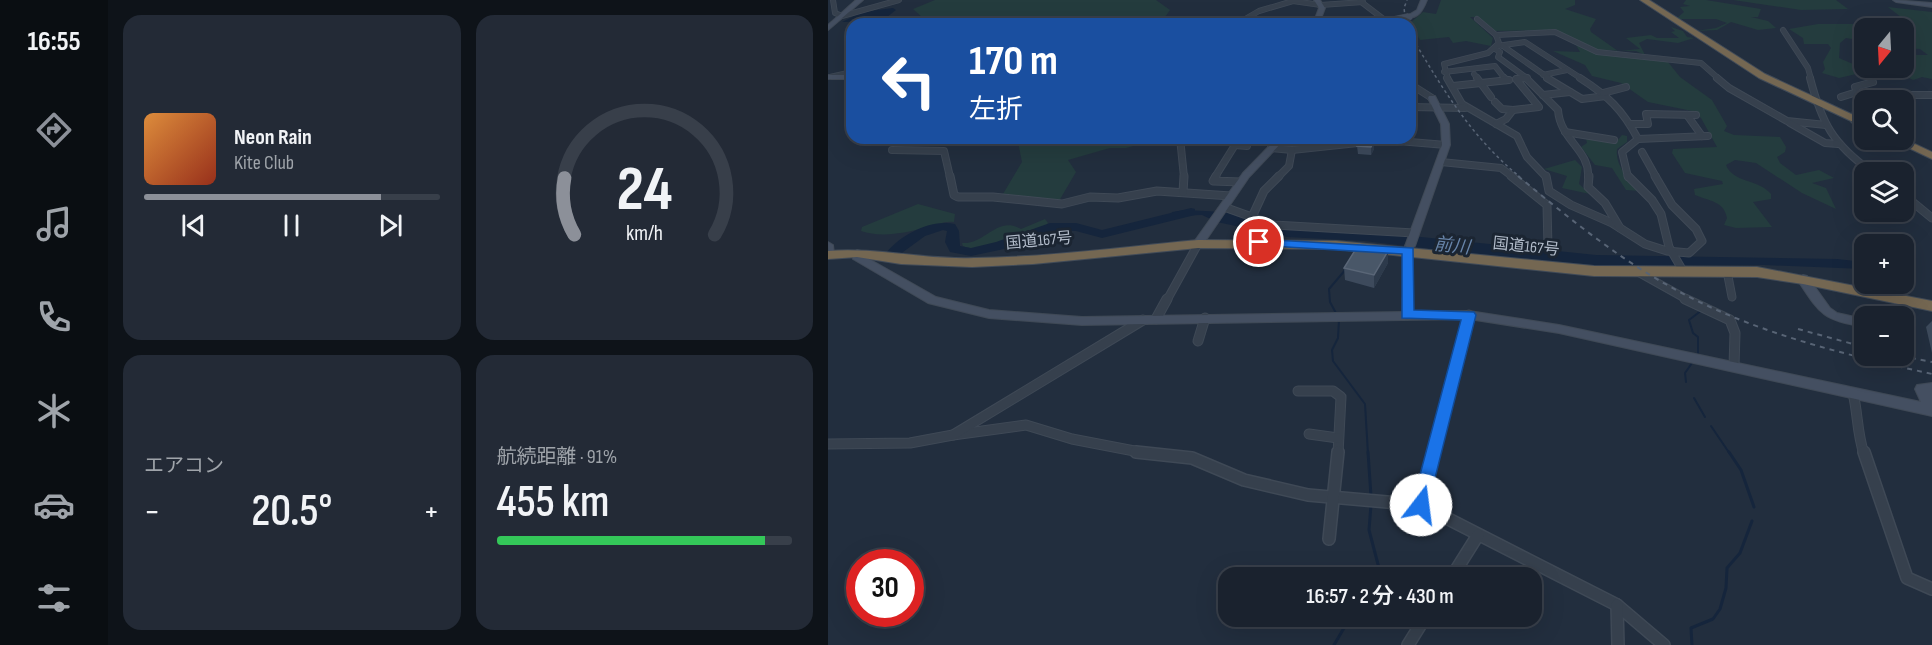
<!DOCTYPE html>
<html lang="ja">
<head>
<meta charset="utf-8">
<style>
	:root { --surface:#1a222e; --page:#232a36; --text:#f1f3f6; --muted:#9fa4aa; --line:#383f4a; --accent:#8c9099 }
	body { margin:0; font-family:"Sofia Sans Condensed","Noto Sans JP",sans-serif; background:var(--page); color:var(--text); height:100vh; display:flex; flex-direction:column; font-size:22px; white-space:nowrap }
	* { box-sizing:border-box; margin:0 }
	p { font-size:20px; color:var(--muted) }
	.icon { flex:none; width:33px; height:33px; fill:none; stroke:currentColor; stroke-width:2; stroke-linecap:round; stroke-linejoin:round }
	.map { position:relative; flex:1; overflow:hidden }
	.details { display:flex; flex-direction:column; gap:15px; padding:15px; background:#0e1319; width:720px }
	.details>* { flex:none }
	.banner { position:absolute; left:18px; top:18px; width:570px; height:126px; border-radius:18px; box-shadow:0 6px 24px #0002,0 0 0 2px var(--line); background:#1a4fa0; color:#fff; overflow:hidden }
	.needle { width:39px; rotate:198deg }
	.buttons { position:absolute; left:1026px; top:18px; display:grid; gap:12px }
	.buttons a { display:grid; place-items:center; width:60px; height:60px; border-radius:12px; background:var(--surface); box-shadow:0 6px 24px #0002,0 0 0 2px var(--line); font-size:30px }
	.speed { position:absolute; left:18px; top:549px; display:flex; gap:12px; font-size:30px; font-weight:700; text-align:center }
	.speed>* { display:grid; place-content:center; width:78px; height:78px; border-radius:50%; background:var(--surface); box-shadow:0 6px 24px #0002,0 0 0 2px var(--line); line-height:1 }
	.speed .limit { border:9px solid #d22; background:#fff; color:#111 }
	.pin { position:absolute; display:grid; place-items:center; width:51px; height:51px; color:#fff; margin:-26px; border:3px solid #fff; border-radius:50%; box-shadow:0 2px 6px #0007 }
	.me { position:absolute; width:66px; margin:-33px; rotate:15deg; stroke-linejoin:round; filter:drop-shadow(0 0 4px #0008) }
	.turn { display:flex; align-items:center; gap:21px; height:126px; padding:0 24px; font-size:27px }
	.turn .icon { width:78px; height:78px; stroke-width:2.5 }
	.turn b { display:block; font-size:42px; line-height:51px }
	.big { font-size:45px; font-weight:600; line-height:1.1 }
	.details .widget { flex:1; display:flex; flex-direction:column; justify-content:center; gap:9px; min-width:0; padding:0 21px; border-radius:18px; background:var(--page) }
	.details .dial { align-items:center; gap:0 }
	.dial svg { height:156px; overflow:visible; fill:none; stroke:var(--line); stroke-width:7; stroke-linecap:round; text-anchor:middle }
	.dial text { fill:var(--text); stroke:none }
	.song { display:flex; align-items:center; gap:18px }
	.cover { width:72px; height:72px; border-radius:9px; background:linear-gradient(135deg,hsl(30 70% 55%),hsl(10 70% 35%)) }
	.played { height:6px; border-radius:3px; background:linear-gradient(90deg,var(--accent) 80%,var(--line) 80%) }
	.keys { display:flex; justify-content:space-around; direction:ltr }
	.heat { display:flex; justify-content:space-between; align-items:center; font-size:33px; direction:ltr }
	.charge { height:9px; border-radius:4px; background:linear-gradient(90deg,#34c759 91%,var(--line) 0) }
	.details .tiles { flex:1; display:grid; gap:15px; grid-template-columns:repeat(2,1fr) }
	.trip { position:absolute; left:390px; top:567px; width:324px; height:60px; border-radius:18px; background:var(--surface); box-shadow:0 6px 24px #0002,0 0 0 2px var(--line); font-weight:600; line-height:60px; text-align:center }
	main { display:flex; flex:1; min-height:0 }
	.tab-bar { display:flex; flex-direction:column; width:108px; justify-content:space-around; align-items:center; background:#0a0e12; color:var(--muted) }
	.tab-bar .icon { width:42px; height:42px }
	.tab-bar .current { color:var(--accent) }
	.tab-bar b { font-size:27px; color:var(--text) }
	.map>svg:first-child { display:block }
</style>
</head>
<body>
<main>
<nav class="tab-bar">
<b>16:55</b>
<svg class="icon current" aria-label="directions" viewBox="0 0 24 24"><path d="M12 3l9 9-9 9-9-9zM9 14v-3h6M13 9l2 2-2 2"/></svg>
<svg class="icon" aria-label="music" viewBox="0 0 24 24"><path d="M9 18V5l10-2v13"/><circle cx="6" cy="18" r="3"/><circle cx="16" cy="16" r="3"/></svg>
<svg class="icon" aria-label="phone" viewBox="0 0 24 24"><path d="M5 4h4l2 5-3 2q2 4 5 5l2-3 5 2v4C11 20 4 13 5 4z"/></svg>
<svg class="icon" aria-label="climate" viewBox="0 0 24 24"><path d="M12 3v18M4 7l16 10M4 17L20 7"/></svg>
<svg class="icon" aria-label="car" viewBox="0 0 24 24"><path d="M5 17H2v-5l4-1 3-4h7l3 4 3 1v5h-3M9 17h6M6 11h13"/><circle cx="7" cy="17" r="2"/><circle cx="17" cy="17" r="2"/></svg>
<svg class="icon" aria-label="filters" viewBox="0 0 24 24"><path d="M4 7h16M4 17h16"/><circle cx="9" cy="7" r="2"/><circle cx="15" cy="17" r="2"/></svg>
</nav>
<section class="details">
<div class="tiles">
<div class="widget">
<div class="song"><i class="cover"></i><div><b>Neon Rain</b><p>Kite Club</p></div></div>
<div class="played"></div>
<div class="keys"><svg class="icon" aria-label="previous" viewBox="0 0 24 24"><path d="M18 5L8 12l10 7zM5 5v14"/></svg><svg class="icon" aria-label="pause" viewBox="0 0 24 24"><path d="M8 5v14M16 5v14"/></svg><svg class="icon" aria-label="next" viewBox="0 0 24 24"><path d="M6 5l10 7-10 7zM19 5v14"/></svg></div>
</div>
<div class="widget dial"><svg viewBox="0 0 100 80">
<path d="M14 69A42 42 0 1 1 86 69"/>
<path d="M14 69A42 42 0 0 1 9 40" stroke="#8c9099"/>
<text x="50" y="56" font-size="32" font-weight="700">24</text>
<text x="50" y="72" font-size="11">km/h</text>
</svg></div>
<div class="widget"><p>エアコン</p>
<div class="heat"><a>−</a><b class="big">20.5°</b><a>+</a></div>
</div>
<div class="widget"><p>航続距離 · 91%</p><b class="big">455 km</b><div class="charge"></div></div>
</div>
</section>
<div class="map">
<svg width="1104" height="645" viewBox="0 0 1104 645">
	<rect width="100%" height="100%" fill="#222e3e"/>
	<!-- green -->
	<g fill="#243c3e">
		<polygon points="107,0 328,0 342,10 337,17 307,24 79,24 94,17 85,9"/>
		<polygon points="613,0 747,0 747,5 737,9 768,19 762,29 763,32 790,51 812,49 798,38 823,35 829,38 851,38 843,32 847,31 843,27 855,31 859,37 866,38 850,43 819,39 811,43 817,55 808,51 766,50 725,30 667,31 650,17 642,17 665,38 663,46 638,41 625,43 621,37 592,40 582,23 595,12 608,14"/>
		<polygon points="858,0 878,0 933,9 930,17 923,17 940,21 948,28 930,30 903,22 889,30 868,31 888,28 899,23 888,19 848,19 856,12 852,7 862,6 855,4"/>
		<polygon points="905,0 1008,0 1020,9 973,10"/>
		<polygon points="1060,7 1104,12 1104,79 1094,77 1085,80 1071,73 1083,70 1076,66 1076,55 1100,55 1092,49 1076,48 1076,28 1036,28 1036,41 1018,38 1012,43 1011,58 1041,71 1011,78 994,73 997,69 995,62 1003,48 1000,44 976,44 975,38 961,29 990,24 1082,24"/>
		<path d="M748,45L768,52L840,62L852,77L884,100L899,126L896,131L906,135L952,137L958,147L957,152L949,157L952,163L968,175L991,170L1006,178L984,183L998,188L1008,209L974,193L928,163L907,160L898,165C905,183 931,179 943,194V199L925,202L944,227L908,228L896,225L899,218C896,201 881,201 867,195L866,189L895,184L894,181L857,173L844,153L845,149L889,147L873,118L864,111L820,102L793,83L764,76L757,65L725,51L752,52Z"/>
		<path d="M794,135L799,136V142L789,149C787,166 801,180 812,191L798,190L784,168L767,165L753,147L759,143L758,139L760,138L789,141Z"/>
		<polygon points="187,138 324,138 328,140 298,148 282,148 240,160 248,172 231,201 172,199 194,162 190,142"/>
		<polygon points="747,160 754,167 751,184 762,194 734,188 739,176 716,169"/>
		<path d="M90,204L127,214L126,222C115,221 109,225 99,227C79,233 52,238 33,231L34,227Z"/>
		<path d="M217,219L220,223L217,226C193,232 160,257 135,246L134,243C157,245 169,215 193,229Z"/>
	</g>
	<!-- water -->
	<g fill="#15253c">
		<polygon points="65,8 68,10 54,21 14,22 34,12"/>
		<polygon points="357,210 397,212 454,228 564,234 768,255 1009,259 1036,262 1036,269 936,265 776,266 723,263 536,241 459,237 389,222 374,215 343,216 344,212"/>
	</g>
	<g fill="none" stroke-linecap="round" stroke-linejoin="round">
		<!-- stream-far1 -->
		<g stroke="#15253c" stroke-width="2">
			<polyline points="509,315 502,302 501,289 518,269"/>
			<polyline points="511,320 510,338 504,350 505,361 537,404 540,454"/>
			<polyline points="870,353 870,337 865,333 861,320 874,310"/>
			<polyline points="858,382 857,373 864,363"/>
			<polyline points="866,398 877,417"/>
			<polyline points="883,426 902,454"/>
		</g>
		<!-- stream -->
		<g stroke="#15253c" stroke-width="3">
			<polyline points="540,452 543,496"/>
			<polyline points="901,452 913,470 926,507"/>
			<polyline points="543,505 541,530 552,572 549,578"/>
			<polyline points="506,645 523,616"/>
			<polyline points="864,645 863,628 885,619 892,609 898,588 899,568 912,553 924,521"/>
		</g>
		<!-- river -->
		<path fill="#15253c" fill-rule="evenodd" d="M363,208L367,209V215L274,238L248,231H223L176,249L143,256L122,252L117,242L119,231L115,230L97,236L71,255L66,256L59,252C74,234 103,219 127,224L131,231L132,246L143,248L168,242L222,223H248L274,230Z"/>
		<!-- street-far4 casing -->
		<g stroke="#3f4956" stroke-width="6">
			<g id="street-far4">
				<polyline points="5,0 7,13 14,16 71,0"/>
				<polyline points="532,1 562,24"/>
				<polyline points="389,24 412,22 431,11 465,1 493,5 535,2"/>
				<polyline points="955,30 980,68 983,79"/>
				<polyline points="668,35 727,32 769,52 873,63 891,79"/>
				<polyline points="669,46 697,42 754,79"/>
				<polyline points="675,46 722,79"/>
				<polyline points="667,49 672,52 670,57 700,79"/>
				<polyline points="616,72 667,66 677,79"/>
				<polyline points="646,74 650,79"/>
				<polyline points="715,75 739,70"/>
				<polyline points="2,77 24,72"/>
				<polyline points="620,79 616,64 660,53 671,43 668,35 649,19"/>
				<polyline points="688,79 699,78"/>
			</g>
		</g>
		<!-- street-far3 casing -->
		<g stroke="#3f4956" stroke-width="8">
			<g id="street-far3">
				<polyline points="619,78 634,104 689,136 699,157 718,177"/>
				<polyline points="649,78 663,97"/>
				<polyline points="676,78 678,80"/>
				<path d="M698,78L730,110C732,140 762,150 760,177"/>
				<polyline points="719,78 754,99 778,96"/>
				<path d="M752,78C780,96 794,109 810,139"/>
				<polyline points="889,78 901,88 959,121 998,125"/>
				<path d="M982,78C994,124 1005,144 1044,172"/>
				<polyline points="582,84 604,98"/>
				<polyline points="625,86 681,80"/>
				<polyline points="775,93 798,87"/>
				<polyline points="715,95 742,92"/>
				<polyline points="1013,97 1029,92"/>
				<polyline points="1062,100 1073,95 1104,95"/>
				<polyline points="667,102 674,109 685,110"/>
				<polyline points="582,107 637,108"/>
				<polyline points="859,115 874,136"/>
				<polyline points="1026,120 1031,97 1027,87 1045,82"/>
				<polyline points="962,123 997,143 1010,144"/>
				<polyline points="668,124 678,119 685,110 711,107 688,79 699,78"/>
				<polyline points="802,124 820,124 818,114 868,115"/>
				<polyline points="737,132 786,140"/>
				<polyline points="352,138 356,177"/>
				<polyline points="443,148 464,150 558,140 618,145"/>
				<polyline points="64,150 116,151 122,177"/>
				<polyline points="814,152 828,177"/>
				<polyline points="613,162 673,168 685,177"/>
				<polyline points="387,177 407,145 419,146"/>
				<polyline points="450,177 461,166 464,150"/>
				<polyline points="800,177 794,152 810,139 880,136"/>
			</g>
		</g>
		<!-- street-far2 casing -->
		<g stroke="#3f4956" stroke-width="9">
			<g id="street-far2">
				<polyline points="122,176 126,195 130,197 165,197 234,204 262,197 290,198 329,191 403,196"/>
				<polyline points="388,176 385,181 413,182"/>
				<polyline points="683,176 719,205 720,248"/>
				<polyline points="718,176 721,191 743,205 784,223 817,244 839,251 861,253 874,241 868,229 844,205 827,176"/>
				<polyline points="761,176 760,187 777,203 792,228"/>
				<polyline points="800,176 824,200 833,214 841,247 855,271"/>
				<polyline points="355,192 356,176"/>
				<polyline points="1076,195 1104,218"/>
				<polyline points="396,207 446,225 586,233"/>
				<polyline points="424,217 436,191 451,176"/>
				<polyline points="899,271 904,297"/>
				<polyline points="810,272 860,300"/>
				<polyline points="339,300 370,244"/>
				<polyline points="579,300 581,246"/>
			</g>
		</g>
		<!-- street-far1 casing -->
		<g stroke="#3f4956" stroke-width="11">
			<g id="street-far1">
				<polyline points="857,299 902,320 907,333 906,366"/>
				<polyline points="579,315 579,299"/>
				<polyline points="328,319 339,299"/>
				<polyline points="370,341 377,318"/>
				<polyline points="470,391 505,391 513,397 510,454"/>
				<path d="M1025,393C1030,414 1029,433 1036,454"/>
				<polyline points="481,434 510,438"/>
				<polyline points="125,435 198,425 244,439 322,454"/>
				<polyline points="0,444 82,443 125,435 315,320"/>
				<polyline points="606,454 641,315"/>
			</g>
		</g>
		<!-- street casing -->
		<g stroke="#3f4956" stroke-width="14">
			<g id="street">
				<polyline points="308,452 364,458 416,480 480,495 593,505 789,605 836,645"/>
				<polyline points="1036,452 1079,578 1104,589"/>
				<polyline points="593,505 606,452"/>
				<polyline points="501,539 510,452"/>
				<polyline points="623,578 650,535"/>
				<polyline points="789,605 790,645"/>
				<polyline points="580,645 598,616"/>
			</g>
		</g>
		<!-- secondary casing -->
		<g stroke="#3f4956" stroke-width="2">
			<g id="secondary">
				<polygon points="28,0 35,0 0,30 0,25"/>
				<polygon points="486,0 492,0 497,8 491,24 485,24 491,8"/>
				<path d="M593,0H599C595,10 591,18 579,18V16L589,10Z"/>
				<polygon points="1065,0 1104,3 1104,7 1068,2"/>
				<polygon points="553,21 555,24 534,24"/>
				<rect x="0" y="75" width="24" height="4"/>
				<polygon points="601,96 607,96 621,124 622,145 587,246 582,249 577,246 614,145 613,124 600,98"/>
				<polygon points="449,138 458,138 421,177 374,246 366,246 365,244 366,242 415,173"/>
				<polygon points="0,242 5,245 6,254 1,257"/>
				<polygon points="29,250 33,251 34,255 108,297 161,310 254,317 641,311 731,325 1093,402 1087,389 1089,385 1104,383 1104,416 731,333 641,319 254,325 161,318 100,303 25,259 24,253"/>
				<path d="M975,275L979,276L1002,308L1009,313L1036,319V327C994,320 992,314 969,279Z"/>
				<polygon points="1071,295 1077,299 1084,327 1080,333 1076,334 1076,316 1069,316 1065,299"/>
			</g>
		</g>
		<!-- highway casing -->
		<g stroke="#414b58" stroke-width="2">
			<g id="highway">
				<polygon points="812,0 821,0 937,74 1036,120 1036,127 931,78"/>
				<polygon points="1076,139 1104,152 1104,159 1064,140"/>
				<path d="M370,240L508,241L766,266L929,267L1104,301V311L975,284L929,277L766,276L508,249L370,248L205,264L144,267L73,264L29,257L0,259V251C49,247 97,260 146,258C221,257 296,247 370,240Z"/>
			</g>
		</g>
		<!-- street-far4 -->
		<use href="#street-far4" stroke="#36404d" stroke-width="4.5"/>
		<!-- street-far3 -->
		<use href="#street-far3" stroke="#36404d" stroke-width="6"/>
		<!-- street-far2 -->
		<use href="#street-far2" stroke="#36404d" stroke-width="7"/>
		<!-- street-far1 -->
		<use href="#street-far1" stroke="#36404d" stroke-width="9"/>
		<!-- street -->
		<use href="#street" stroke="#36404d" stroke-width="11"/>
		<!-- secondary -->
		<use href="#secondary" fill="#444f61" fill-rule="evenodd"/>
		<!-- highway -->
		<use href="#highway" fill="#746752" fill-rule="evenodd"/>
		<!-- rail-far1 -->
		<g stroke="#586475" stroke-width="1.5" stroke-dasharray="3 3" stroke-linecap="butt">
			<polyline points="578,24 576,8 579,0"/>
			<path d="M582,34C614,88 643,137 692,177"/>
		</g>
		<!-- rail -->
		<g stroke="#586475" stroke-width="2" stroke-dasharray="5 5" stroke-linecap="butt">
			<path d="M690,176C737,215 787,256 841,286C922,332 1014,354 1104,374"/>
			<polyline points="970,329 1036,347"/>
			<polyline points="1073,356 1104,362"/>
		</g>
		<!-- secondary-bridge casing -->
		<g stroke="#3f4956" stroke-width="8" stroke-linecap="butt">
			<polyline id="secondary-bridge" points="553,23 581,17"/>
		</g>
		<!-- secondary-bridge -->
		<use href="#secondary-bridge" stroke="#444f61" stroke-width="7"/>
	</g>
	<!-- wall -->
	<g fill="#3d4a5c">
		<polygon points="546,141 546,149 543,155 530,154 529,146"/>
		<polygon points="560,263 546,288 517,280 516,268"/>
		<polygon points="1104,321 1104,353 1098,327"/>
	</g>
	<!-- shaded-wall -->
	<g fill="#2d3a4b">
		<polygon points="546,141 546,149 543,155 543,147"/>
		<polygon points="560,251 560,263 546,288 546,275"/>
	</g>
	<!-- building -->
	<g fill="#495768" stroke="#5a6677" stroke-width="1.5">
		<polygon points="532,140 546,141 543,147 529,146"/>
		<polygon points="531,244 560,251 546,275 516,268"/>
	</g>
	<!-- route -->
	<polygon fill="#1a73e8" stroke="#114b97" stroke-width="1.5" points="431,239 585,248 586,310 646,312 648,315 599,510 593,513 586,510 584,505 633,320 574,318 574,254 427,245 427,240"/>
	<g text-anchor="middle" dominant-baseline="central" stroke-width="6" stroke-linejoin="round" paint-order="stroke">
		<!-- street labels -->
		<g font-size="16" fill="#b1bbc9" stroke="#1b2532">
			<text transform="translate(211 241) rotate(-5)">国道167号</text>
			<text transform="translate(698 247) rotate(6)">国道167号</text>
		</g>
		<!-- water labels -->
		<g font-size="18" font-style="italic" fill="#6885aa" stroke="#1b2532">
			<text transform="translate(624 246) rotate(6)">前川</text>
		</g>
	</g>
</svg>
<div class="buttons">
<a><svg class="needle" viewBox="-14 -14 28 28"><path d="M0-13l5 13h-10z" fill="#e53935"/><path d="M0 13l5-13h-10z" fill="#9fa4aa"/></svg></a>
<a><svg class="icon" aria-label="search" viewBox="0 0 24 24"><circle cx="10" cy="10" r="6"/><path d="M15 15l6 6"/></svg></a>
<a><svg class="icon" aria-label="layers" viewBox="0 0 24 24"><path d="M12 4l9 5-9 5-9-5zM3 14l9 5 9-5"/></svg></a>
<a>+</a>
<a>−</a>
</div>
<div class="speed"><div class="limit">30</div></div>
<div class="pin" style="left:431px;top:242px;background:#d93025"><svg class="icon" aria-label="arrive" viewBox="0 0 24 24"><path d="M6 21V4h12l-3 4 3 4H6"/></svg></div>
<svg class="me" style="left:593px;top:505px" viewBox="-20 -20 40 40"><circle r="19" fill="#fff"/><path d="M0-13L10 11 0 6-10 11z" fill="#1a73e8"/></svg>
<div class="trip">16:57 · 2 分 · 430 m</div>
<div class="banner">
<div class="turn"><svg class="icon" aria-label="left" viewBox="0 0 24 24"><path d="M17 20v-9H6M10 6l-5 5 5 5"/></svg><div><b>170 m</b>左折</div></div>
</div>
</div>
</main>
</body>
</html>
